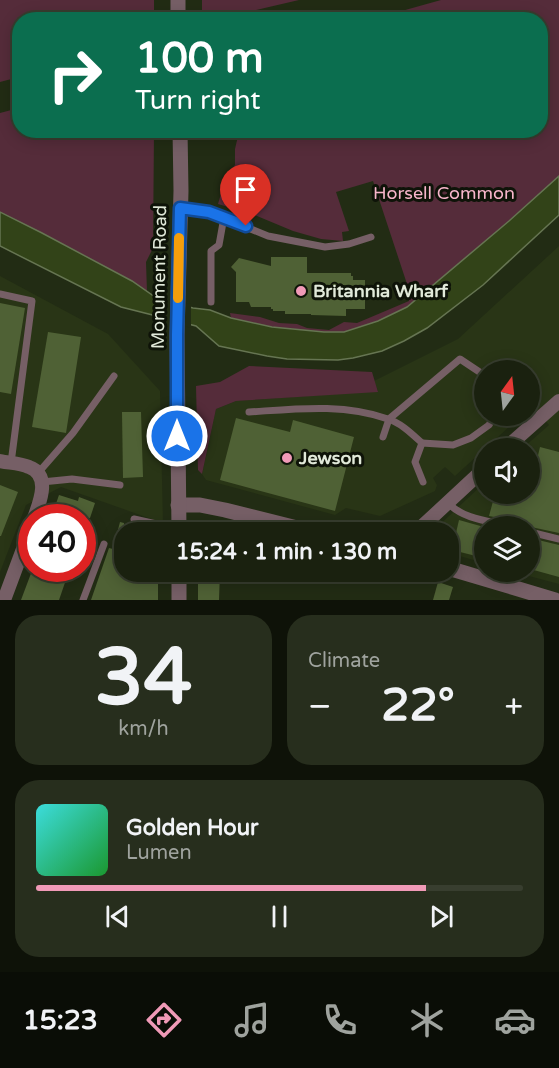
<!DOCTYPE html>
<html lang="en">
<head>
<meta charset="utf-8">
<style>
	:root { --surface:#1a210f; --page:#272e1d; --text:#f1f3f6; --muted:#9fa39e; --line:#383e2f; --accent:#f09ab7 }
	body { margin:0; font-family:"Varela Round",sans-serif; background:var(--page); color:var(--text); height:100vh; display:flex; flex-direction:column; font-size:22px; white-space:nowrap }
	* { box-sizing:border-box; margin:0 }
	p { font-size:20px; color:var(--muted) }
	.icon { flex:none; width:33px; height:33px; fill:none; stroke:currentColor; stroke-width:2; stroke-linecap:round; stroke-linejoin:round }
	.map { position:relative; height:600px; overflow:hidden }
	.panel { display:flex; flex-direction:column; gap:15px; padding:15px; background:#0e1208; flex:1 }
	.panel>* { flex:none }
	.banner { position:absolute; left:12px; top:12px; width:536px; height:126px; border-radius:24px; box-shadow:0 3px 15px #0003,0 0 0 2px var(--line); background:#0b6e4f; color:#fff; overflow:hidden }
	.needle { width:39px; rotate:15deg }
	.controls { position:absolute; left:474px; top:360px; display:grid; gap:12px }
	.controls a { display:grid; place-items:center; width:66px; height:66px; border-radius:50%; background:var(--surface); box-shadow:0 3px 15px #0003,0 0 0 2px var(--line); font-size:30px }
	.speed { position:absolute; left:18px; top:504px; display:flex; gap:12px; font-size:30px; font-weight:700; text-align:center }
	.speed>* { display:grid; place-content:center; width:78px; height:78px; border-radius:50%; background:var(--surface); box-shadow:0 3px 15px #0003,0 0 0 2px var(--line); line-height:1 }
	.speed .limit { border:9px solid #d22; background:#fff; color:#111 }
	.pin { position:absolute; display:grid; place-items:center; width:51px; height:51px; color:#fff; margin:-62px -26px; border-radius:50% 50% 50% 0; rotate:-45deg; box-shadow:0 0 6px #0007 }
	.pin .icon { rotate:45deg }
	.me { position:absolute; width:66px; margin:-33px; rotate:0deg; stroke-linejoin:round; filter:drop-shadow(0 0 4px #0008) }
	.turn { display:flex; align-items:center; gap:21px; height:126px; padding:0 24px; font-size:27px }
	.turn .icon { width:78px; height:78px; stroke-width:2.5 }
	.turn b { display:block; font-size:42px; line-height:51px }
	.big { font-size:45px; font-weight:700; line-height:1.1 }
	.panel .widget { flex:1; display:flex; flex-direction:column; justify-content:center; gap:9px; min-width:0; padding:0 21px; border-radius:24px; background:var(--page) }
	.panel .dial { align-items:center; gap:0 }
	.dial b { font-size:78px; line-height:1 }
	.song { display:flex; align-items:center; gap:18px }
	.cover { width:72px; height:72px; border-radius:9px; background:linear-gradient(135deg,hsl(180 70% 55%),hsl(130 70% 35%)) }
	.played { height:6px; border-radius:3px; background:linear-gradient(90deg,var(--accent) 80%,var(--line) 80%) }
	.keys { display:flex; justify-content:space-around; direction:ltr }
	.heat { display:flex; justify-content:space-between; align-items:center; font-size:33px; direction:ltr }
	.panel .tiles { flex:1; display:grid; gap:15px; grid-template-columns:1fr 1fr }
	.widget:last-child { grid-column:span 2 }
	.trip { position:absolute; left:114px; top:522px; width:345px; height:60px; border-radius:24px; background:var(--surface); box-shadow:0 3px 15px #0003,0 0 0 2px var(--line); font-weight:700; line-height:60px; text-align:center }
	.tabs { display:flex; height:96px; justify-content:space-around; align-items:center; background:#0a0d06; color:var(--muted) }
	.tabs .icon { width:42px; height:42px }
	.tabs .selected { color:var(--accent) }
	.tabs b { font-size:27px; color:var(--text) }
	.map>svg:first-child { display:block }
</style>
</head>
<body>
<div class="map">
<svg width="559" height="600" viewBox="0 0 559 600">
	<rect width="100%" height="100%" fill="#222c14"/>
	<!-- built -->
	<g fill="#293516">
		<polygon points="559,246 559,584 514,572 530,572 530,526 484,526 484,563 449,553 448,532 432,532 484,483 484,494 530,494 530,448 523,448 549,425 530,402 530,370 484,370 484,416 521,416 455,476 445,467 433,478 437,485 435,491 380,516 346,508 335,515 206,480 202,474 216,409 236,401 378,391 374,381 458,339"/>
		<polygon points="0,276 108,334 160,391 163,523 61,487 26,505 0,572"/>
	</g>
	<!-- green -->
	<g fill="#552c3a">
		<polygon points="0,0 154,0 154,19 20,20 19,77 0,82"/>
		<polygon points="202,0 299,0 218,19 202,19"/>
		<polygon points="441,0 559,0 559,176 509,221 407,307 378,321 344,332 324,332 272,327 231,318 230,313 260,317 279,323 297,324 307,328 329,330 344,322 357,323 409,301 407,284 373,181 336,192 349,231 342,232 343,241 321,239 293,231 252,214 218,204 222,190 229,179 229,172 235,165 235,149 238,136 247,131 540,130 540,20 373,19"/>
		<polygon points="19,108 20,130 154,131 153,248 146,262 147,292 132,281 42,233 0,212 0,113"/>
		<polygon points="249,366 372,372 378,392 236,401 216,409 202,474 198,470 196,386 220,382"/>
	</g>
	<!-- water -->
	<polygon fill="#324318" stroke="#667552" stroke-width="1.5" points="559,176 559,215 483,285 427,328 404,341 382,351 353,358 338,360 287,359 267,356 219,346 196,326 121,307 0,246 0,212 42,233 132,281 158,299 193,308 210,310 231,318 272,327 324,332 344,332 378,321 407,307 509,221"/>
	<!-- pier -->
	<polygon fill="#222c14" points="156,295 159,297 191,304 191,328 157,318"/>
	<!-- building -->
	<g fill="#4f6135">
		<polygon points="271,257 307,257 307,273 351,273 351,276 353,276 353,280 365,280 365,309 346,309 346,316 311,315 311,314 285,314 285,311 273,311 273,309 271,309 271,307 251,307 249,302 236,302 236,272 231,267 239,258 271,266"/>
		<polygon points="0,303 25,308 11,394 0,392"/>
		<polygon points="48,332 81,337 66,433 32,427"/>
		<polygon points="122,412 141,412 143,477 123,478"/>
		<polygon points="236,418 290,432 293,420 354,437 335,511 220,480"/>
		<polygon points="540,447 559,452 559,533 531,527 525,526 514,524 510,520 489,516 495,494 530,494 530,489"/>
		<polygon points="0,485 18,492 1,536 0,536"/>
		<polygon points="59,495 78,501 79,497 95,503 90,518 51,518"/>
		<polygon points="459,520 484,527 484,558 452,550"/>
		<polygon points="120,522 124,523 124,572 158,572 158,600 91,600 109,548 113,549"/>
		<polygon points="530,538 559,545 559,577 530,569"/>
		<polygon points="33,568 70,568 59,600 21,600"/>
		<polygon points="201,572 220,572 219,600 198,600 198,576 201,576"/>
		<polygon points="438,582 453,587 449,600 433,600"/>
	</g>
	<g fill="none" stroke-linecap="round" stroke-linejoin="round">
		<!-- service -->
		<g stroke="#765f66" stroke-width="7">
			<polyline points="180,208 209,212 268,236 325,247 349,244 371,237"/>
			<polyline points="0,294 32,301 11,463"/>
			<polyline points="211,302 211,251 219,245 224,217"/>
			<path d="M249,412C295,409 343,403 388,419C401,423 412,434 422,443L415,462L423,482"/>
			<polyline points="383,437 389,419 460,359 484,375"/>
			<polyline points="422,443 453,445 471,438 489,425 494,416"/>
			<polyline points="38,473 73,433 114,376"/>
			<polyline points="42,482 72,479 120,485"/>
			<path d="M448,503C463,519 488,521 509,526"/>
			<polyline points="134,519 179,529"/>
			<polyline points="357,532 358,530"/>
			<polyline points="530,532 559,539"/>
			<polyline points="83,600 104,544"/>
		</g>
		<!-- minor -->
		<g stroke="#765f66" stroke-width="14">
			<polyline points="506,448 559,401"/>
			<path d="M0,461C9,463 20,463 29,467C51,475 40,502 34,518"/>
			<polyline points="416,532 484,469"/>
			<polyline points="4,600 32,525"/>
		</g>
		<!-- tertiary -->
		<g stroke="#765f66" stroke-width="15">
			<polyline points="178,0 178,20"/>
			<polyline points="178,505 200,505 225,510 313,532"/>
			<polyline points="179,532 177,335 181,191 180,130"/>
			<polyline points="448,568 555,600"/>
			<polyline points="179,572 179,600"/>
		</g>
	</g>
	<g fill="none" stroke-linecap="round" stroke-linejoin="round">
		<!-- route casing -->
		<g stroke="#114b97" stroke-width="15">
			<polyline id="route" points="177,436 177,335 180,208 209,212 246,226"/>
		</g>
		<!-- route -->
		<use href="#route" stroke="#1a73e8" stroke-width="10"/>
		<!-- slow -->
		<polyline stroke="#f59e0b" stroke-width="10" points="178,298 179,238"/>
	</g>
	<!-- markers -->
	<g fill="#f09ab7" stroke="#0e1308" stroke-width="2">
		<circle cx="301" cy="291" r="6"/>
		<circle cx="287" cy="458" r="6"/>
	</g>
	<g text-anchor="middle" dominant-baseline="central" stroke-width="6" stroke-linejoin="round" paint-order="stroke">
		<!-- park labels -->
		<g font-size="18" fill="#f7b5ca" stroke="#0e1308">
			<text x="444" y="193">Horsell Common</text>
		</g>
		<!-- street labels -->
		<g font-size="18" fill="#e1e9d9" stroke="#0e1308">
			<text transform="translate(159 277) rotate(-89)">Monument Road</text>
		</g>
		<!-- poi labels -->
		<g font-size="18" font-weight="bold" fill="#e1e9d9" stroke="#0e1308" text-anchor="start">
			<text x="313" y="291">Britannia Wharf</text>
			<text x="299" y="458">Jewson</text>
		</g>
	</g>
</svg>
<div class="controls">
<a><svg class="needle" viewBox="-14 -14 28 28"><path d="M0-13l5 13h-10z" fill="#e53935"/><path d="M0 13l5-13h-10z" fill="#9fa39e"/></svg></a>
<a><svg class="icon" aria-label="sound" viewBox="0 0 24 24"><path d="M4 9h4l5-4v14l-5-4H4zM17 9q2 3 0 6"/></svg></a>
<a><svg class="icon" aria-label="layers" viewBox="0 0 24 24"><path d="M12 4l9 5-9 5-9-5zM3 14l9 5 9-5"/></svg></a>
</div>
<div class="speed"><div class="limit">40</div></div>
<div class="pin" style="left:246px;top:226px;background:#d93025"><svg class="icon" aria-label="arrive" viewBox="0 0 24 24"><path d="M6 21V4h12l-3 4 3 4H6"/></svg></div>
<svg class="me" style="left:177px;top:436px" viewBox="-20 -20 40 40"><circle r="17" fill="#1a73e8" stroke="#fff" stroke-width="3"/><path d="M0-11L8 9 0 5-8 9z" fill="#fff"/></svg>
<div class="trip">15:24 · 1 min · 130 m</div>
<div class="banner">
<div class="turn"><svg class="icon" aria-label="right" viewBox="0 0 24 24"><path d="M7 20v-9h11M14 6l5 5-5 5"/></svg><div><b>100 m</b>Turn right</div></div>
</div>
</div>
<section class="panel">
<div class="tiles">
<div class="widget dial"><b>34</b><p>km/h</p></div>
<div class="widget"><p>Climate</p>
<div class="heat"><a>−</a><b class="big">22°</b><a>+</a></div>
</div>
<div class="widget">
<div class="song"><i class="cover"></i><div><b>Golden Hour</b><p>Lumen</p></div></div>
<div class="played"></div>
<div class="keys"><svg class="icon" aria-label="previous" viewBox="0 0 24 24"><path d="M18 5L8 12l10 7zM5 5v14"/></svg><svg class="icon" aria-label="pause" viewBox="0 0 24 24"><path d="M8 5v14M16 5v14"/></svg><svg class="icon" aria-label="next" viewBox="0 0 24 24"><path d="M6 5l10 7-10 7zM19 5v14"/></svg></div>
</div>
</div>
</section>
<nav class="tabs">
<b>15:23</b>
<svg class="icon selected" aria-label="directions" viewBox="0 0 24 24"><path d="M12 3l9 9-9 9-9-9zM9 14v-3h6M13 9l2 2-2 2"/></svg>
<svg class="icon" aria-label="music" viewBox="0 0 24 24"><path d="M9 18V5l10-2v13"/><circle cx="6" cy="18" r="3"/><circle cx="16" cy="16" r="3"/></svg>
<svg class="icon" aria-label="phone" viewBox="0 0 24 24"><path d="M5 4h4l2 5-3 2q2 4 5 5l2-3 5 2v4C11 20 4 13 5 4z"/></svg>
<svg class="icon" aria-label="climate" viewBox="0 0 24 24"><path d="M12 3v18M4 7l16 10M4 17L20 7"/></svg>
<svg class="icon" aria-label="car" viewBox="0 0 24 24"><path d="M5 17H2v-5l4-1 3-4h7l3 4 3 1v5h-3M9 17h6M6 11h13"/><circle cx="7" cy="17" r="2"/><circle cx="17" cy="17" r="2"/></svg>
</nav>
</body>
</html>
